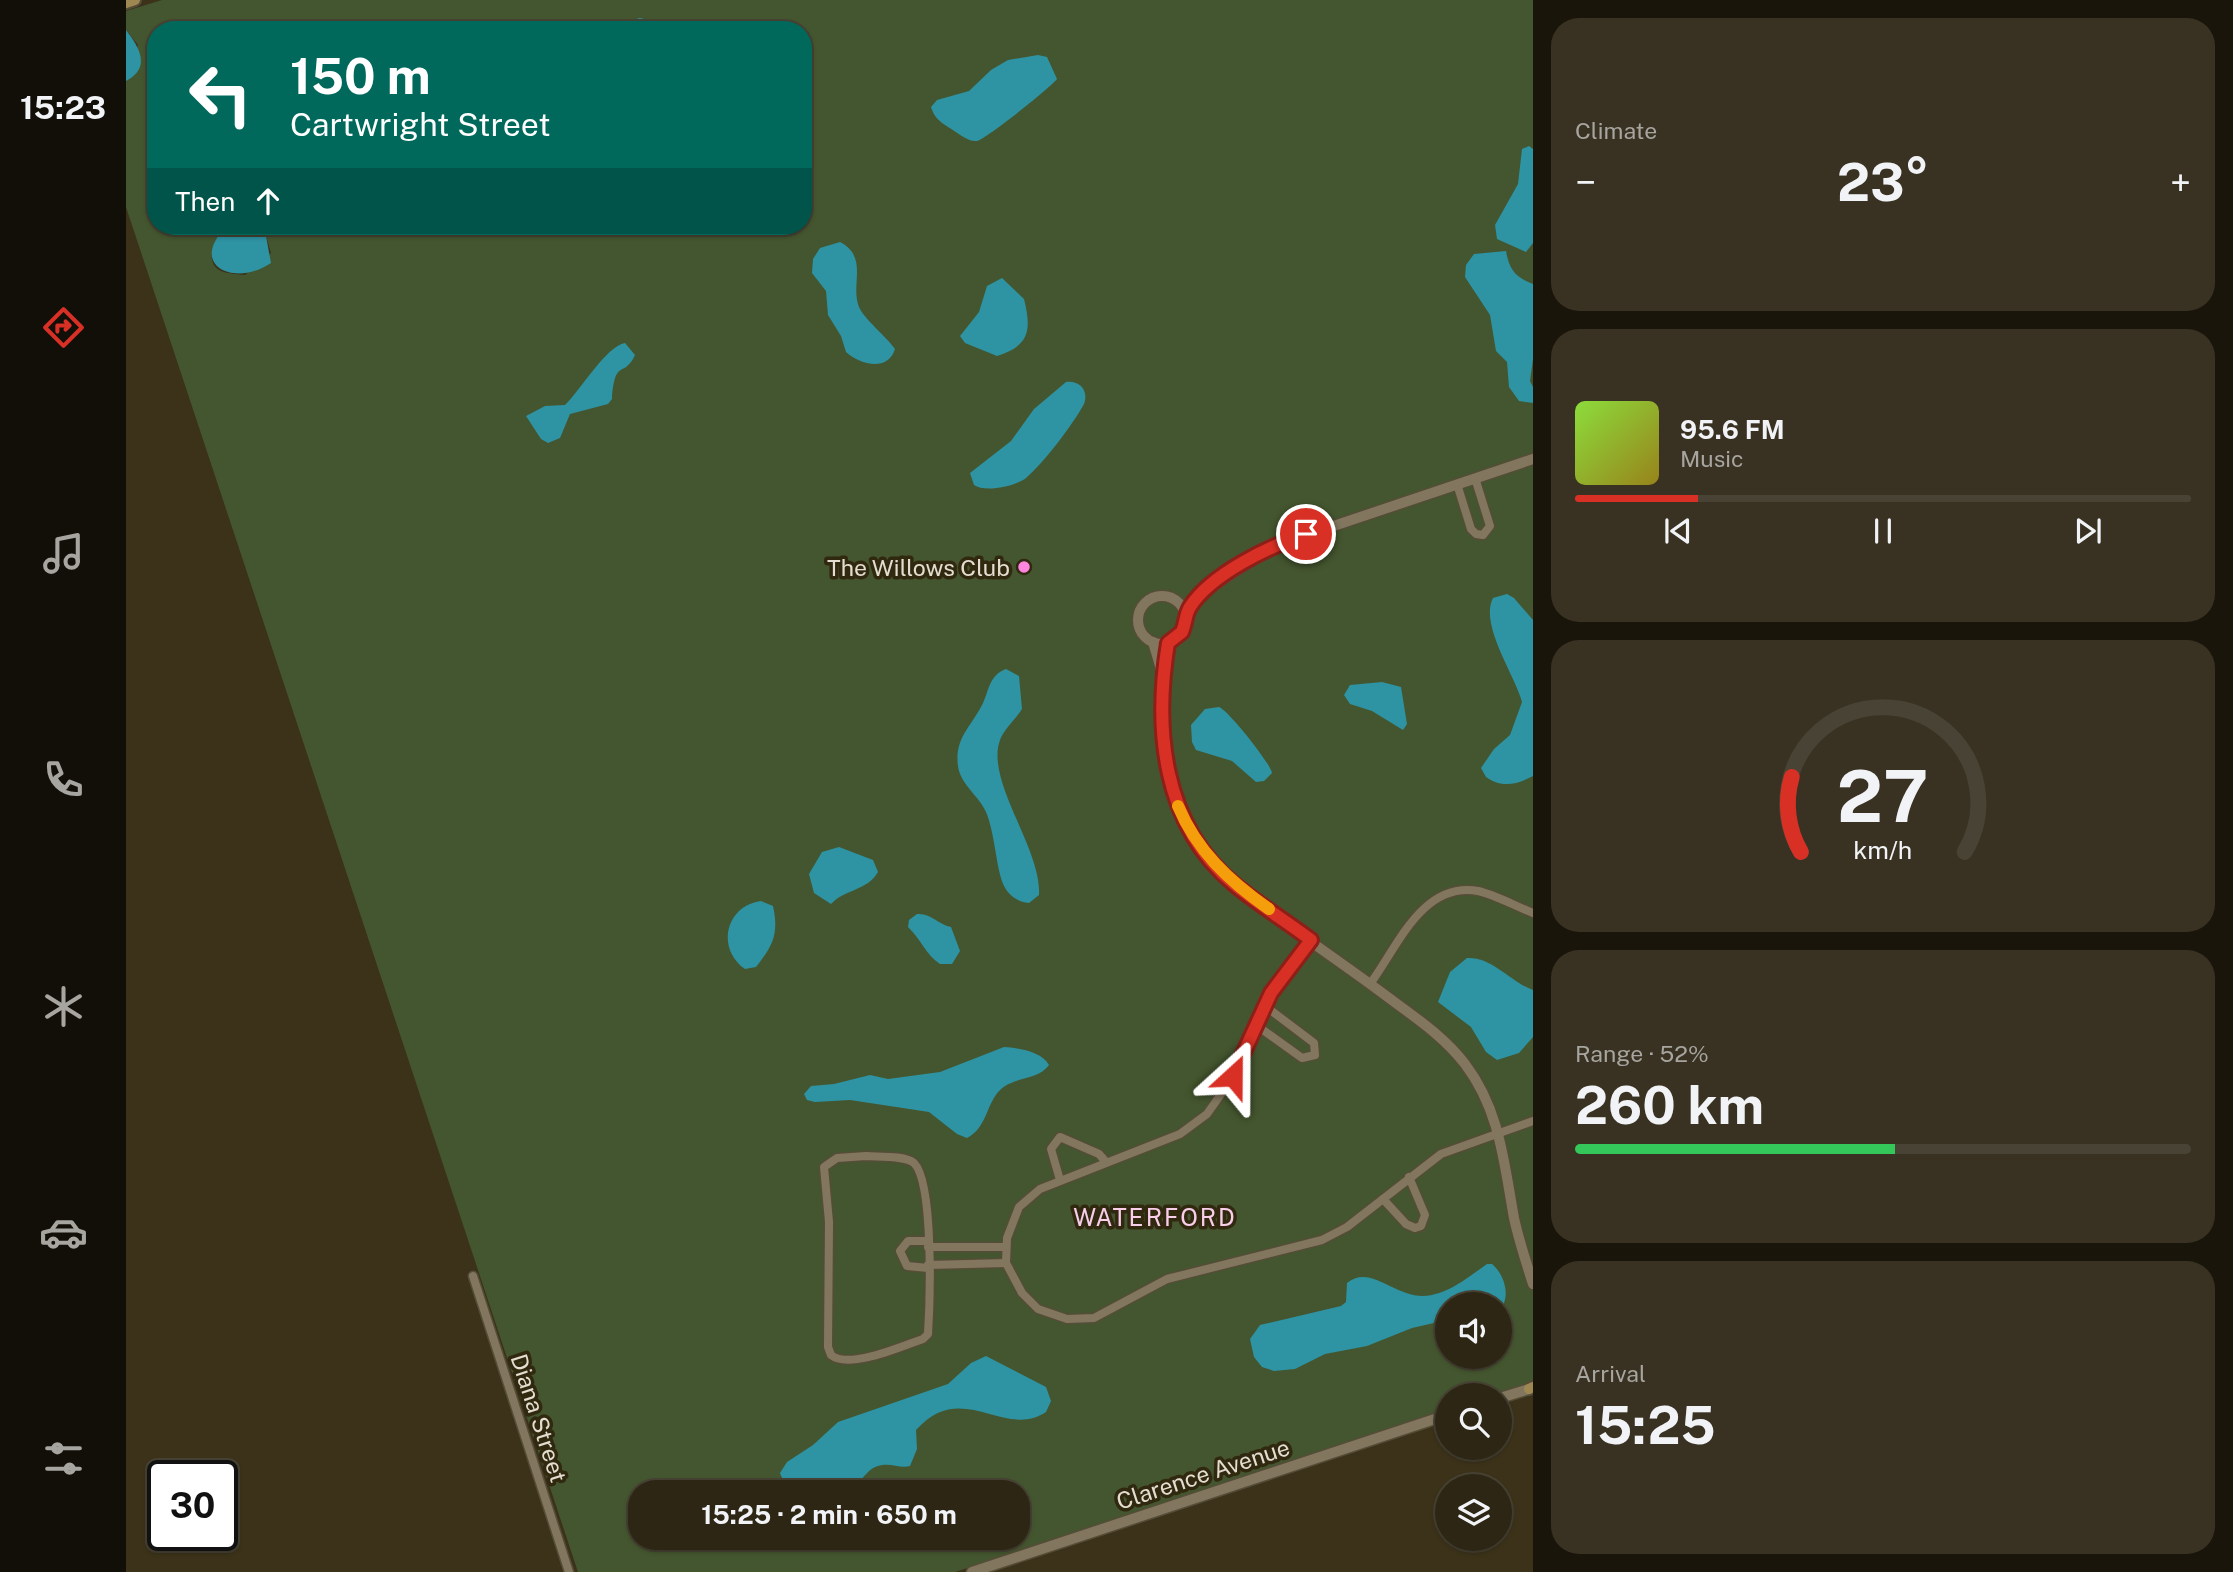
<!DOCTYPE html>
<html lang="en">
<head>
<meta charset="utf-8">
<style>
	:root { --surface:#2d2614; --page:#393222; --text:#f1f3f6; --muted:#a7a5a0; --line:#484334; --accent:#d93025 }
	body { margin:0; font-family:"Public Sans",sans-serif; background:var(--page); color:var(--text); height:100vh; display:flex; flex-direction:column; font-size:26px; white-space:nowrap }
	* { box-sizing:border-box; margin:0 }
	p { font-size:23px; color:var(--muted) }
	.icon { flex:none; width:38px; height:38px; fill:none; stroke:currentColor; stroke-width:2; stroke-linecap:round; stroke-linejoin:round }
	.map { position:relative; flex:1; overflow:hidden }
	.panel { display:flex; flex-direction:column; gap:18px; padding:18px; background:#19150b; width:700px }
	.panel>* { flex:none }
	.banner { position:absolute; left:21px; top:21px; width:665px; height:214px; border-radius:28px; box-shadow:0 2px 5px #0004,0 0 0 2px var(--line); background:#00695c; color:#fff; overflow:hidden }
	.controls { position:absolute; left:1309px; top:1292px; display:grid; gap:14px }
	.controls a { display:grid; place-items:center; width:77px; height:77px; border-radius:50%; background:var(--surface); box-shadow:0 2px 5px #0004,0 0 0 2px var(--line); font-size:35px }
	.speed { position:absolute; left:21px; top:1460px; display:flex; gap:14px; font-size:35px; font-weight:700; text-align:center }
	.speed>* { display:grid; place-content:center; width:91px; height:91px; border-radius:50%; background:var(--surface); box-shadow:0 2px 5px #0004,0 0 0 2px var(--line); line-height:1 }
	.speed .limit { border:4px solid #111; border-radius:10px; background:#fff; color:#111 }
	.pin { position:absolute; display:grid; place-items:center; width:60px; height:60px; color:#fff; margin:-30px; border:4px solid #fff; border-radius:50%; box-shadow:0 2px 7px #0007 }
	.me { position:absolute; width:77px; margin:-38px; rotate:24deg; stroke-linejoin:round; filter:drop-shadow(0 0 5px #0008) }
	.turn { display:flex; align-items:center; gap:24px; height:147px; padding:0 28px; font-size:32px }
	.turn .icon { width:91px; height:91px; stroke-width:2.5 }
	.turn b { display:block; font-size:49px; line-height:60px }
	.then { display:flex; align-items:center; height:66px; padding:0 28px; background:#0003; gap:14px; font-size:26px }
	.big { font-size:52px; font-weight:700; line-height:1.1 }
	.panel .card { flex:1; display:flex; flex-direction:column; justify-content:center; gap:10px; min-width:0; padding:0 24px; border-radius:28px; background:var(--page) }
	.panel .dial { align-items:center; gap:0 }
	.dial svg { height:182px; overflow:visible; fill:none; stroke:var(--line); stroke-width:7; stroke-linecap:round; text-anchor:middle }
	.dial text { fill:var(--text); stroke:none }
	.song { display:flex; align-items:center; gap:21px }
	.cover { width:84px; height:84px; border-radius:10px; background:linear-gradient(135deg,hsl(90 70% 55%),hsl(50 70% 35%)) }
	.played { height:7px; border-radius:4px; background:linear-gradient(90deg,var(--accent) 20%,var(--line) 20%) }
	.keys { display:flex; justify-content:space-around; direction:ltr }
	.heat { display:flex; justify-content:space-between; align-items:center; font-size:38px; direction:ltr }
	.charge { height:10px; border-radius:5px; background:linear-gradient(90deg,#34c759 52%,var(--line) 0) }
	.trip { position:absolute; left:502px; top:1480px; width:402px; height:70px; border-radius:28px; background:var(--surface); box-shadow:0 2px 5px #0004,0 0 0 2px var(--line); font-weight:700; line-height:70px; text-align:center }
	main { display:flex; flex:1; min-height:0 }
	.tab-bar { display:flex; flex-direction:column; width:126px; justify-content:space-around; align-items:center; background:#120f08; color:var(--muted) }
	.tab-bar .icon { width:49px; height:49px }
	.tab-bar .on { color:var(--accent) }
	.tab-bar b { font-size:32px; color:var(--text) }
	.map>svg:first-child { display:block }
</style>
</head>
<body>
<main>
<nav class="tab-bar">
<b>15:23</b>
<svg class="icon on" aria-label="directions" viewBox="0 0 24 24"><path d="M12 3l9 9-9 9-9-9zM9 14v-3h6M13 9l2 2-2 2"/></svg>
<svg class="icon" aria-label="music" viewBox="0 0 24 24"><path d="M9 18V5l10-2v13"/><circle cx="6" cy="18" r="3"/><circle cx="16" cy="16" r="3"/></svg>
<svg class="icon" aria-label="phone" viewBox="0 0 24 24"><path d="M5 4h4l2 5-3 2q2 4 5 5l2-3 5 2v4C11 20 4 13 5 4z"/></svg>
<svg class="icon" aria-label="climate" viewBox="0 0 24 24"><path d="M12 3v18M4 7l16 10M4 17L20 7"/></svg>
<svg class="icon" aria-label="car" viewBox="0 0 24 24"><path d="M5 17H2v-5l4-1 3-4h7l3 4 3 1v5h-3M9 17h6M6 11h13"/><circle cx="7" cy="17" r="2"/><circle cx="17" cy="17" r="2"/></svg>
<svg class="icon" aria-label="filters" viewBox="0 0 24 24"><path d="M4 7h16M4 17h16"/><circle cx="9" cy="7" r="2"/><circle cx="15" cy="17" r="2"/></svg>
</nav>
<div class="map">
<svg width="1407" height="1572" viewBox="0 0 1407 1572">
	<rect width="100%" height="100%" fill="#3c321a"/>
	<!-- green -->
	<path fill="#44562f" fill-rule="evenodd" d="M36,0H1407V1383L1372,1395H1321V1411L829,1572H452L0,207V81L12,45L0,30V11ZM30,30H677V226H132L140,236L145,253L119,275C112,274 102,274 95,271C76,262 91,236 101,226H30V155L26,145L30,124ZM1321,1304H1374V1356H1321ZM514,1493H892V1538H514Z"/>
	<!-- water -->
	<g fill="#2e93a3">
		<polygon points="514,18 531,22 542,30 496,30 496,23"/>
		<path d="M0,30C14,48 25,68 0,81Z"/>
		<path d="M912,55L921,57L931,79C924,88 860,139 851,141C841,142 831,132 822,127C814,122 808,117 805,107L811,100L843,91L865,70L882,60Z"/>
		<polygon points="1403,146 1407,149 1407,243 1400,252 1371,239 1369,225 1392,184 1396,149"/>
		<path d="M101,226H132L140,236L145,263C108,288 61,265 101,226Z"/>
		<path d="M714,242C743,257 724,285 733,307C738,319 760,336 769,349C762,372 734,365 720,352L715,336L702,315L700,291L686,273L687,259L694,248Z"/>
		<path d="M1380,251C1383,268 1388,277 1407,284V359L1404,381L1407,387V403L1393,401L1383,387L1381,362L1370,351L1364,315L1339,277L1340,265L1348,254Z"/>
		<path d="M876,278L898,299C906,331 903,346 871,356L839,343L834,336L853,312L861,286Z"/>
		<path d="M499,343L509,355C498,379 489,357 486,399L482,404L444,414L434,438L422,443L415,439L400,416L419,406L439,405C454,391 480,346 499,343Z"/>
		<path d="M940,382C954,380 963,391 958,404C948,423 917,464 900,478C890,486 859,493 848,485L844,473L885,441L908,409Z"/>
		<path d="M1381,594L1388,598L1407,620V776C1390,785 1376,788 1360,777L1355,768L1368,749L1384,735L1396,702C1390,677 1353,625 1367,598Z"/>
		<path d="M880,669L893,676L896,709C890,719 878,729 874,740C859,781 916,849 913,895L903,903C892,902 883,896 878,886C870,869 869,833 860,812C853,796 834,784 832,766C828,738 846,726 857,703C863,691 863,675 880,669Z"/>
		<polygon points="1256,682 1275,687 1281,724 1277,730 1246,711 1224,704 1218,695 1224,685"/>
		<path d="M1093,707C1102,710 1145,764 1146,773L1138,781L1130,782L1106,761L1070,750L1066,742L1065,725L1079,709Z"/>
		<path d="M713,847L747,860L752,872C741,891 719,889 705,904L688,893L683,874L696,852Z"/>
		<path d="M635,901L647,906C653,934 647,945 630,967L619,969C590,949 599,906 635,901Z"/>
		<path d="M791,914C806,913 811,924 825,927L834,951L826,964H814C799,954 795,939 782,927L783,920Z"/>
		<path d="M1341,958C1367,957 1383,981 1407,990V1037L1393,1053L1371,1060L1360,1052L1345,1027L1312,1002L1324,972Z"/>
		<path d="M878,1047C893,1048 916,1052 923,1065C913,1079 893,1077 879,1086C860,1098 863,1127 841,1138L831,1134L803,1112L724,1100L689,1102L681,1100L678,1094L685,1086L708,1084L744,1075L762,1079L814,1072Z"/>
		<path d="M1361,1264H1366C1379,1275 1385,1297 1374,1310V1304H1321V1320L1286,1328L1241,1346L1199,1354L1169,1369L1148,1371L1136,1367L1128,1357L1124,1339L1134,1325L1215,1306L1220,1302L1221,1283C1244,1264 1267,1296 1297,1296C1322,1295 1342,1277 1361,1264Z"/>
		<path d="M860,1356L920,1387L925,1401L920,1412C878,1440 836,1378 790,1430L791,1449L784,1466C774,1469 764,1462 752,1466C742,1469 739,1477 731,1483C710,1498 663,1501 654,1473L661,1462L687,1445L712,1422L822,1384L845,1363Z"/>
	</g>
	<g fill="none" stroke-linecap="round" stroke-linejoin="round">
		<!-- minor casing -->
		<g stroke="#554d38" stroke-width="11">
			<g id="minor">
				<polyline points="1331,484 1345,529 1350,534 1357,535 1364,526 1349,478"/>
				<polyline points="1185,941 1145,993 1105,1080 1081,1114 1054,1134 914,1189 893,1207 881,1238 880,1263 896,1293 912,1309 941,1319 968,1318 1041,1279 1196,1240 1221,1227 1315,1154 1407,1121"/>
				<path d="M1244,984C1271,948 1296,881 1352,891C1370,895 1389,906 1407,913"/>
				<polyline points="1130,1025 1176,1058 1189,1055 1188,1043 1139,1006"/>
				<path d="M740,1156C751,1157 779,1155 788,1163C808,1183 804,1303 802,1334L797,1339C776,1346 723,1370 705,1355L702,1347L703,1222L698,1167L711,1158Z"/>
				<polyline points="934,1180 925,1149 934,1137 973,1154 980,1162"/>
				<polyline points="1257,1199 1280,1224 1289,1228 1295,1226 1299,1215 1283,1177"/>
				<polyline points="802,1247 879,1247"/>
				<polyline points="802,1265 880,1263"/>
				<polyline points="802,1268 781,1266 774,1251 782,1241 802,1241"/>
				<polyline points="347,1276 443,1572"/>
			</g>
		</g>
		<!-- tertiary casing -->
		<g stroke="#554d38" stroke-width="13">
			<g id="tertiary">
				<circle cx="1036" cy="620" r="24"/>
				<polyline points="1059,615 1074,594 1148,546 1407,459"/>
				<polyline points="1027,642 1035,669"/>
				<path d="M1042,643C1010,847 1112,886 1255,992C1284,1014 1316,1034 1339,1064C1374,1110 1378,1163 1388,1218C1393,1241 1400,1262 1407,1284"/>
				<polyline points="1374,1398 1403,1389"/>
				<polyline points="846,1572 1321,1415"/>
			</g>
		</g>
		<!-- secondary casing -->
		<g stroke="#554d38" stroke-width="14">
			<g id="secondary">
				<polyline points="0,3 9,0"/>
				<polyline points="1403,1389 1407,1387"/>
			</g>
		</g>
		<!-- minor -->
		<use href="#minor" stroke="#82775e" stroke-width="8"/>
		<!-- tertiary -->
		<use href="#tertiary" stroke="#82775e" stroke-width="10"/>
		<!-- secondary -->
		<use href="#secondary" stroke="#9e8751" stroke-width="10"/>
	</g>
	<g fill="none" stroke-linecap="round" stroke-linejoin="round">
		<!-- route casing -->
		<g stroke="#8d1f18" stroke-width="18">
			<path id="route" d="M1107,1076L1145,993L1185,940C1160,921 1132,904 1108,884C1036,824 1028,728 1042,643L1056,632C1060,623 1059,615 1064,607C1085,574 1144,546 1180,534"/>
		</g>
		<!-- route -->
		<use href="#route" stroke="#d93025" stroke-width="12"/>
		<!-- slow -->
		<path stroke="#f59e0b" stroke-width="12" d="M1052,806C1071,851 1103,881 1143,909"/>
	</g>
	<!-- markers -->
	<circle fill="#ff85de" stroke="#312810" stroke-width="2.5" cx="898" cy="567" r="7"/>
	<g text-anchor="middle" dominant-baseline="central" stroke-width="7" stroke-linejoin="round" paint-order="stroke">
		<!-- poi labels -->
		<g font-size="23" fill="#e4ded0" stroke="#312810" text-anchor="end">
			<text x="884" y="567">The Willows Club</text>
		</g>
		<!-- street labels -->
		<g font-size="23" fill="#e4ded0" stroke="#312810">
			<text transform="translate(413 1418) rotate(72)">Diana Street</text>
			<text transform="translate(1077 1474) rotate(-18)">Clarence Avenue</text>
		</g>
		<!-- neighbourhood labels -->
		<g font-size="24" letter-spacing="2" fill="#f8ceea" stroke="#312810">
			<text x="1029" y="1217">WATERFORD</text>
		</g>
	</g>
</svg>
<div class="controls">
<a><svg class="icon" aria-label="sound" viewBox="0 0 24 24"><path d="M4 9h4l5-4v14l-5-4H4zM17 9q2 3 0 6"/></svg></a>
<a><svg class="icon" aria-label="search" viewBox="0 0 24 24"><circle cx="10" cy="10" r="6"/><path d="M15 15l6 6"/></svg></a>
<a><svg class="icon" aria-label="layers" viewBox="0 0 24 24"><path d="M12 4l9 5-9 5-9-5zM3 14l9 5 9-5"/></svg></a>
</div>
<div class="speed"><div class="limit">30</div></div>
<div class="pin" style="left:1180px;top:534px;background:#d93025"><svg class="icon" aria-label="arrive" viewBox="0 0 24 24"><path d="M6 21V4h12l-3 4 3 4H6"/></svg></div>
<svg class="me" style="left:1107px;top:1076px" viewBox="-20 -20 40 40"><path d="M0-17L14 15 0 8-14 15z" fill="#d93025" stroke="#fff" stroke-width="4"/></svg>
<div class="trip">15:25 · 2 min · 650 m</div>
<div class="banner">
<div class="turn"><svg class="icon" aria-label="left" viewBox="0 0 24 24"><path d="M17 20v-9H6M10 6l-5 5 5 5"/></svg><div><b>150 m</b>Cartwright Street</div></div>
<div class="then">Then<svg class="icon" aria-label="ahead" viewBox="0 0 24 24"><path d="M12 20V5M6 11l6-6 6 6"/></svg></div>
</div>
</div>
<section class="panel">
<div class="card"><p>Climate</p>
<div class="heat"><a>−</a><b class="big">23°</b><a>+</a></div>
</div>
<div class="card">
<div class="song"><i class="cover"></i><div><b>95.6 FM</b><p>Music</p></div></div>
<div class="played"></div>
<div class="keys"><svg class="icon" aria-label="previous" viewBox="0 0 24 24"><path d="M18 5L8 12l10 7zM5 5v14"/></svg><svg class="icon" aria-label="pause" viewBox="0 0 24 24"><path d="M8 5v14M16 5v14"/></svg><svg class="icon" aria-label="next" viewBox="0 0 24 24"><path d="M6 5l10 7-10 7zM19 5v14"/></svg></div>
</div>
<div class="card dial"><svg viewBox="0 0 100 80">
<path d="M14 69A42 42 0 1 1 86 69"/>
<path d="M14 69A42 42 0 0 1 10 36" stroke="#d93025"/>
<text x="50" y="56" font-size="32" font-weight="700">27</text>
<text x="50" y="72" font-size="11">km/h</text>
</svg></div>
<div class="card"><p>Range · 52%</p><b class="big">260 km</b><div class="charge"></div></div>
<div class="card"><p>Arrival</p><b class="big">15:25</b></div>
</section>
</main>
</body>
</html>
